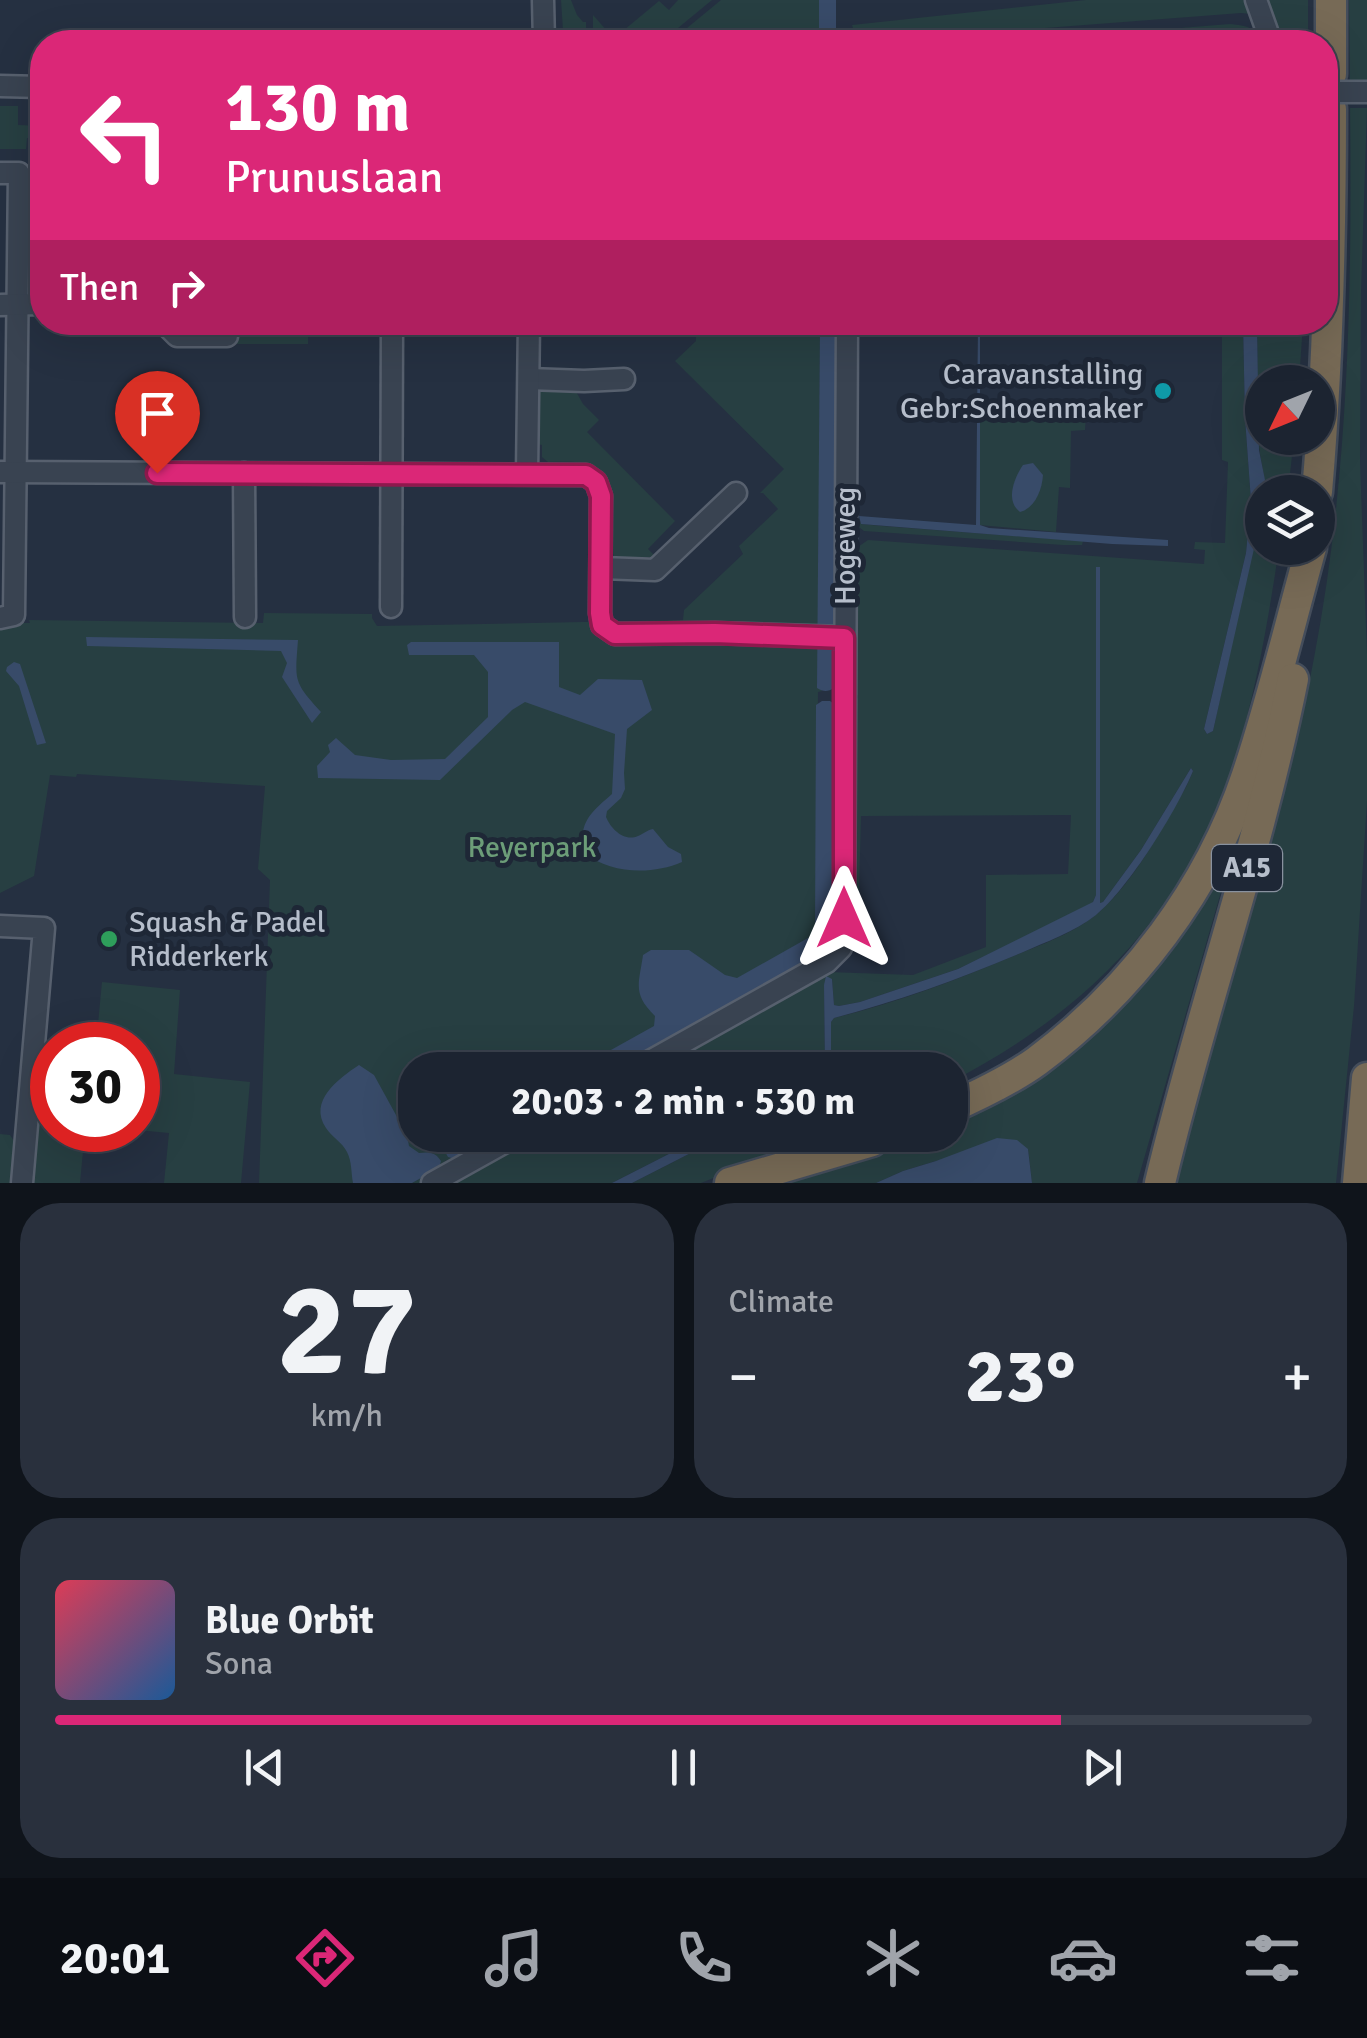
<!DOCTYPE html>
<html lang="en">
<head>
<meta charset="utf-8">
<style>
	:root { --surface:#1c2431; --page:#29303d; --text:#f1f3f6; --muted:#a0a4ab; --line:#3a414d; --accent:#db2777 }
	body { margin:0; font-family:Signika,sans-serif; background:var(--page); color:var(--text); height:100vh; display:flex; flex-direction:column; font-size:38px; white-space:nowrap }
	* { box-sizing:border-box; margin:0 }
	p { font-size:32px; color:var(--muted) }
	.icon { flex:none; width:55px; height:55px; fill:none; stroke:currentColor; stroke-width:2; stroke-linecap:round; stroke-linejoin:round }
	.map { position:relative; height:1183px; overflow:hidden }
	.details { display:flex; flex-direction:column; gap:20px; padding:20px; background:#0f141b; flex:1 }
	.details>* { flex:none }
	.guide { position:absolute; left:30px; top:30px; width:1308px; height:305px; border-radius:40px; box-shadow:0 10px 40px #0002,0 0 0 2px var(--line); background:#db2777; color:#fff; overflow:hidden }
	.needle { width:65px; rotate:227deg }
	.fabs { position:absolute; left:1245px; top:365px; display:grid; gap:20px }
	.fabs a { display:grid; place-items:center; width:90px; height:90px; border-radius:50%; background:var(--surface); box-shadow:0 10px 40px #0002,0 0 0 2px var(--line); font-size:50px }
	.speed { position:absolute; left:30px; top:1022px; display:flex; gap:20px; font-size:50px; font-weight:700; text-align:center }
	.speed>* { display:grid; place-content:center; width:130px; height:130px; border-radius:50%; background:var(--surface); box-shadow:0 10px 40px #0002,0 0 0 2px var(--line); line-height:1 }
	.speed .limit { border:15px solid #d22; background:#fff; color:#111 }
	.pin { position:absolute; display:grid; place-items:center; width:85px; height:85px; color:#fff; margin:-102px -42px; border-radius:50% 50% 50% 0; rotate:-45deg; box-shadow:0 0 10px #0007 }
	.pin .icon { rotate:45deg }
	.me { position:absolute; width:110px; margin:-55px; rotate:0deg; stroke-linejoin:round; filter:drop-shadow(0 0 8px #0008) }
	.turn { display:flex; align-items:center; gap:35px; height:210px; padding:0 30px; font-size:45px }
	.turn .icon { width:130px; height:130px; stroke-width:2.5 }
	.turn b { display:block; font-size:70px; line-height:85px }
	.then { display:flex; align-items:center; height:95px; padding:0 30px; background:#0003; gap:20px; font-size:38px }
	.big { font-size:75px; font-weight:800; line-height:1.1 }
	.details .card { flex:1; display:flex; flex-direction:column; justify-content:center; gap:15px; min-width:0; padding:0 35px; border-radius:40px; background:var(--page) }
	.details .dial { align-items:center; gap:0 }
	.dial b { font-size:130px; line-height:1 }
	.song { display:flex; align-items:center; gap:30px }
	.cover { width:120px; height:120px; border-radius:15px; background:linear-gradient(135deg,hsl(350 70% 55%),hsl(210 70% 35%)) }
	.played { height:10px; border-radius:5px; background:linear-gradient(90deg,var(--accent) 80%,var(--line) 80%) }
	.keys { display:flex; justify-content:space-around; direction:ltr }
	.heat { display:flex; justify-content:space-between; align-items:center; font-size:55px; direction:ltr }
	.details .tiles { flex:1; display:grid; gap:20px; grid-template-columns:1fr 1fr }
	.card:last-child { grid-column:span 2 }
	.trip { position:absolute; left:398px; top:1052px; width:570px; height:100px; border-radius:40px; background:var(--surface); box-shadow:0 10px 40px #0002,0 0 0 2px var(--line); font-weight:800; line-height:100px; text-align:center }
	.tab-bar { display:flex; height:160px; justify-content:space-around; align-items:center; background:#0b0e14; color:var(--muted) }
	.tab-bar .icon { width:70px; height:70px }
	.tab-bar .current { color:var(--accent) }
	.tab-bar b { font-size:45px; color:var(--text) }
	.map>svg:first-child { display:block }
</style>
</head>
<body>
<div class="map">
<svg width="1367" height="1183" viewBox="0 0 1367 1183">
	<rect width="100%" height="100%" fill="#253041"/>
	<!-- green -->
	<g fill="#273f42">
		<polygon points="561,0 571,0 577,15 583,22 586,22 586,42 575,42 568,31 563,31"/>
		<polygon points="678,0 712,0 661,42 593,42 593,15 608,32 612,29 618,35 659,1 669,10"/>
		<polygon points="721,0 819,0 819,42 670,42"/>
		<path d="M1086,0H1308V42H1281L1276,27L1251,14L1241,13L875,41C863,41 855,38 852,25Z"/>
		<polygon points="1349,0 1367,0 1367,98 1350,98"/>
		<path d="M1230,24C1247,26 1255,27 1263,42H1007Z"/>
		<polygon points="0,106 18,106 18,125 42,126 42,138 27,138 26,149 0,149"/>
		<path d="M1350,108H1367L1361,292L1360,462L1367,654V801L1354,1006L1336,1183H1171C1204,1069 1237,956 1268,841C1285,780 1303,720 1314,658C1349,476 1352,292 1350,108Z"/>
		<polygon points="240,323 273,323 282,331 291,323 312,323 316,326 320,323 359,323 359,332 308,332 308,344 235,344 235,325 239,325"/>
		<polygon points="696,323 820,323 818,687 822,691 818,692 816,931 814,940 597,1070 415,1070 415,1135 489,1135 452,1163 447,1160 443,1163 441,1172 422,1183 412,1183 438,1168 409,1183 259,1183 270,880 258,869 265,786 77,774 76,777 50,775 34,876 0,893 0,623 30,623 29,620 263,623 264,613 372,614 372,618 377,626 683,620 684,610 743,554 739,546 778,509 763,493 760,493 784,469 675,361 696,341"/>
		<path d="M1222,323H1243L1245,418L1251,501L1246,553L1204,729L1207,734L1213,731L1262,504V548H1279C1267,629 1252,717 1223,794C1173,926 1074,1019 950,1082V1070H831V1022L834,1018C897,1003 956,980 1016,955C1043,944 1076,932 1098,913C1136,880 1160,830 1186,787L1193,771L1191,768L1141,850L1103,902L1100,903L1097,567L1096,895L1092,904L958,969L860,1002L839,1006L834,1005L832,979L824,985L825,1070H652L828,972L913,975L986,947V875L1068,874L1071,815L861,816L858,934L852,929V699L858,698V695H850L855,549L868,540L1204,564L1205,550L1194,549L1195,542L1225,543L1228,462L1222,460Z"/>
		<path d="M1257,323H1303L1299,382H1262V438H1294L1288,492H1264C1266,476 1260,461 1259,445C1256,404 1258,363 1257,323Z"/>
		<path d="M537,386L574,388L583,404L599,420L587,432L675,521L648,549L654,555L652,557L619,558L614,556L612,551C612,524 623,473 589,464C576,461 562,462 548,462L542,457V445L537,444Z"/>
		<polygon points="980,408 1086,415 1085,430 1071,431 1070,488 1059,487 1056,532 979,525"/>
		<polygon points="851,518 859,519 861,524 882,526 1083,541 1082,545 1063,545 864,531 855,524"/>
		<polygon points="834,704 837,704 834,943 819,961 624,1070 614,1070 827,950 833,934"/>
		<polygon points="1240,826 1137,1183 1032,1183 1028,1149 936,1161 903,1171 876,1183 790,1183 910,1135 950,1135 950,1118 1063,1053"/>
		<polygon points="102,982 180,990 174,1074 250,1082 241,1183 164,1183 169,1133 137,1130 138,1045 96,1045"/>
		<polygon points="40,1058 52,1060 52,1130 85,1130 80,1183 28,1183"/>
		<polygon points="0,1134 10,1135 18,1147 17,1183 0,1183"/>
		<polygon points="532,1135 706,1135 612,1183 445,1183"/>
		<polygon points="726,1135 821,1135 701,1183 632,1183"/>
	</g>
	<!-- water -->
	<g fill="#384b69">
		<rect x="819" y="0" width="17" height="42"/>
		<path d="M820,323H836L834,688C828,692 823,692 817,688Z"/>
		<polygon points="978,323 980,323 980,525 989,528 1168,540 1168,546 1112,544 861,524 859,516 976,525"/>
		<polygon points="1243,323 1257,323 1259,450 1265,480 1260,522 1213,731 1207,734 1204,729 1246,553 1251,501 1245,418"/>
		<path d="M1033,463L1043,475C1042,490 1035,508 1020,512C1005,501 1014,478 1023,465Z"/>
		<path d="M1096,567H1100V903L1103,902L1141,850L1191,768L1193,771C1177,810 1129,888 1096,915C1075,932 1045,942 1021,953C960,979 898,1001 834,1018L831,1022V1070H825L824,985L826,976L832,979L834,1005L839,1006L860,1002L958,969L1093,902L1096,895Z"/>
		<path d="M86,637L298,640C295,681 293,681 321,712L312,723L282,677L287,663L281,651L87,646Z"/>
		<path d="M411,642H559V687L580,695L598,679L642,680L652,710L627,729L624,773L625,789L621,798L607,811L606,817C611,829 624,842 638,836C643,834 647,830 653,829L668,847L681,854L682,862C652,875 611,874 584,853C578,823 590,813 612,794L615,734L525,702L512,710L440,780L318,778L317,766L330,752L328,745L336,738L355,755L391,760L445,759L488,717V672L474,655H409L407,645Z"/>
		<polygon points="14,662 20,664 46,743 37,745 19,686 6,671 7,667"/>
		<path d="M822,701H830L834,704L833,934L826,950L614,1070H575L654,1026L655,1016C632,993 639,984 643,955L651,950H689L725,975L737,978L815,934L816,705Z"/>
		<path d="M359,1065L374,1075L407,1135L409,1146L419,1153C430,1152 435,1152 441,1161L439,1168L412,1183H353C351,1172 352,1162 347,1152C342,1142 332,1137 326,1128C308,1101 338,1079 359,1065Z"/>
		<polygon points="459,1135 498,1135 455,1159 448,1157 444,1150 446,1143"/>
		<polygon points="706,1135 726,1135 632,1183 612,1183"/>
		<polygon points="997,1138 1017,1140 1028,1149 1032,1183 876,1183 903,1171 936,1161"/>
	</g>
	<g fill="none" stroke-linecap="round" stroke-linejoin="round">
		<!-- minor casing -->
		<g stroke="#57606e" stroke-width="25">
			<g id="minor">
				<polyline points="543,0 544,42"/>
				<polyline points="1256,0 1271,42"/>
				<polyline points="0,86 42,87"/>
				<polyline points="0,173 19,173 14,615 0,618"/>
				<polyline points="0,305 42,304"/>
				<polyline points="163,322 177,336 227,336"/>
				<polyline points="529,379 584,381 624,379"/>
				<polyline points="0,472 586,475 596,482 601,496 600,613 602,625 615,634 715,633 844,637"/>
				<polyline points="244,473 245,617"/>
				<polyline points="527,473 529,322"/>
				<polyline points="602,568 655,570 736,493"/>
				<polyline points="391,607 392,322"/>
				<polyline points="0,926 44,928 22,1183"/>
				<polyline points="634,1070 827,962 841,948 844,938 847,322"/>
				<polyline points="432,1183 518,1135"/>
			</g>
		</g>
		<!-- highway casing -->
		<g stroke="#444d5b" stroke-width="35">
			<g id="highway">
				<polyline points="1331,0 1331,74"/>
				<path d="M1317,492C1328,365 1331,237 1331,109"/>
				<path d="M950,1108C979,1095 1011,1080 1037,1061C1132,990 1209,889 1247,775C1272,701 1290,623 1311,548"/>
				<polyline points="730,1183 872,1141"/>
				<path d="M1160,1183C1200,1014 1259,850 1293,679"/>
				<polyline points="1358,1183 1367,1078"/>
			</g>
		</g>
		<!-- minor -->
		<use href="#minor" stroke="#394351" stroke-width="20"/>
		<!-- highway -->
		<use href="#highway" stroke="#776a56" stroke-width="30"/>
		<!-- minor-bridge casing -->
		<g stroke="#57606e" stroke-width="25" stroke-linecap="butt">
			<polyline id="minor-bridge" points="1325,92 1367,92"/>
		</g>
		<!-- minor-bridge -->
		<use href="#minor-bridge" stroke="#394351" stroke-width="20"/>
	</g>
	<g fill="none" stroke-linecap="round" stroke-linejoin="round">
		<!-- route casing -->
		<g stroke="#8e194d" stroke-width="25">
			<polyline id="route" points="157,473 586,475 596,482 601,496 600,613 602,625 615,634 715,633 844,638 844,918"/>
		</g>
		<!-- route -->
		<use href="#route" stroke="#db2777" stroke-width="18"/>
	</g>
	<!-- markers -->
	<circle fill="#0f9aa8" stroke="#1e2736" stroke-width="4" cx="1163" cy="391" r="10"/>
	<circle fill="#2e9e5b" stroke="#1e2736" stroke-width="4" cx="109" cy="939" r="10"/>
	<g text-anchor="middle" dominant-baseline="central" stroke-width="10" stroke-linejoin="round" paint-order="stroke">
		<!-- shield labels -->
		<rect fill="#1e2736" stroke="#88919e" stroke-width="2.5" x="1212" y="845" width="70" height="46" rx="8"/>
		<g font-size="28" font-weight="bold" fill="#b6becb">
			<text x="1247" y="868">A15</text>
		</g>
		<!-- poi labels -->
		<g font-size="30" fill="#b6becb" stroke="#1e2736" text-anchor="end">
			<text x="1143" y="374">Caravanstalling<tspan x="1143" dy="34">Gebr:Schoenmaker</tspan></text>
			<text x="129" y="922" text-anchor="start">Squash &amp; Padel<tspan x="129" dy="34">Ridderkerk</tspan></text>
		</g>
		<!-- street labels -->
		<g font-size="30" fill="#b6becb" stroke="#1e2736">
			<text transform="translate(845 546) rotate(-90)">Hogeweg</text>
		</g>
		<!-- park labels -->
		<g font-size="30" fill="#6c9d78" stroke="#1e2736">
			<text x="532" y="847">Reyerpark</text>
		</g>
	</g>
</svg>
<div class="fabs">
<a><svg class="needle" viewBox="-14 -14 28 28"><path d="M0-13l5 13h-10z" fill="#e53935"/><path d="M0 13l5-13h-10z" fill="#a0a4ab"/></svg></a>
<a><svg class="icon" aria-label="layers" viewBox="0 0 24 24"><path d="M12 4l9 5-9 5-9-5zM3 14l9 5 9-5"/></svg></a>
</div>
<div class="speed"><div class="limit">30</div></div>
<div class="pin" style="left:157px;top:473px;background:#d93025"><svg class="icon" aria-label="arrive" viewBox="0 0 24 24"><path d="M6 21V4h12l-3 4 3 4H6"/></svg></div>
<svg class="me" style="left:844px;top:918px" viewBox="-20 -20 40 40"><path d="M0-17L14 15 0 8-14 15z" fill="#db2777" stroke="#fff" stroke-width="4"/></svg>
<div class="trip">20:03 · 2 min · 530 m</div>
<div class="guide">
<div class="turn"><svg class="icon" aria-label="left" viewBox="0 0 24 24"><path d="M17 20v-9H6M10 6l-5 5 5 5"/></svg><div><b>130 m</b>Prunuslaan</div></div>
<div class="then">Then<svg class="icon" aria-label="right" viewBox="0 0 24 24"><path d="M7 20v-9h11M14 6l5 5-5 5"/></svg></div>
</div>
</div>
<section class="details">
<div class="tiles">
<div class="card dial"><b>27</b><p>km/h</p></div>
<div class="card"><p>Climate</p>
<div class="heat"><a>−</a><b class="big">23°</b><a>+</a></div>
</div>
<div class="card">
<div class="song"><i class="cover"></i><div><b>Blue Orbit</b><p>Sona</p></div></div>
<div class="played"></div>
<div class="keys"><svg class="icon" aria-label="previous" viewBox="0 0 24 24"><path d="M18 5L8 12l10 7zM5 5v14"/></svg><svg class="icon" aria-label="pause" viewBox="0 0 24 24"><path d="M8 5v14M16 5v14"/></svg><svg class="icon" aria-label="next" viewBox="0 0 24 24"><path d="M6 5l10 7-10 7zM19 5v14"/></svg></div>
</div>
</div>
</section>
<nav class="tab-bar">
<b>20:01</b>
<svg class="icon current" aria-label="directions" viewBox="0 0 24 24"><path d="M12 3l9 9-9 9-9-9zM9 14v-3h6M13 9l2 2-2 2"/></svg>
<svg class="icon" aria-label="music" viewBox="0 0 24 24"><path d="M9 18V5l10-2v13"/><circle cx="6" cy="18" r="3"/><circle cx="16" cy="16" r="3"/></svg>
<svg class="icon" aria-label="phone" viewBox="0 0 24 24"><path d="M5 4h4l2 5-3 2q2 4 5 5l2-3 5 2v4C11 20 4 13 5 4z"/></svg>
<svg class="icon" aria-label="climate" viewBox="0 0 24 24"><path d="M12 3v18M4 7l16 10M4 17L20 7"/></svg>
<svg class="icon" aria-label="car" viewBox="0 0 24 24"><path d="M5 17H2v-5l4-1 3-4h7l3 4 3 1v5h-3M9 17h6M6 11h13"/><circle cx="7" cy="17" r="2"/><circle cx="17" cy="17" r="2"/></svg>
<svg class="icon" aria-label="filters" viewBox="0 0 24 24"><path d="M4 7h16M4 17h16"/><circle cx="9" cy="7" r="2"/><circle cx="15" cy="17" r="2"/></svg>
</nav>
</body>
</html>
